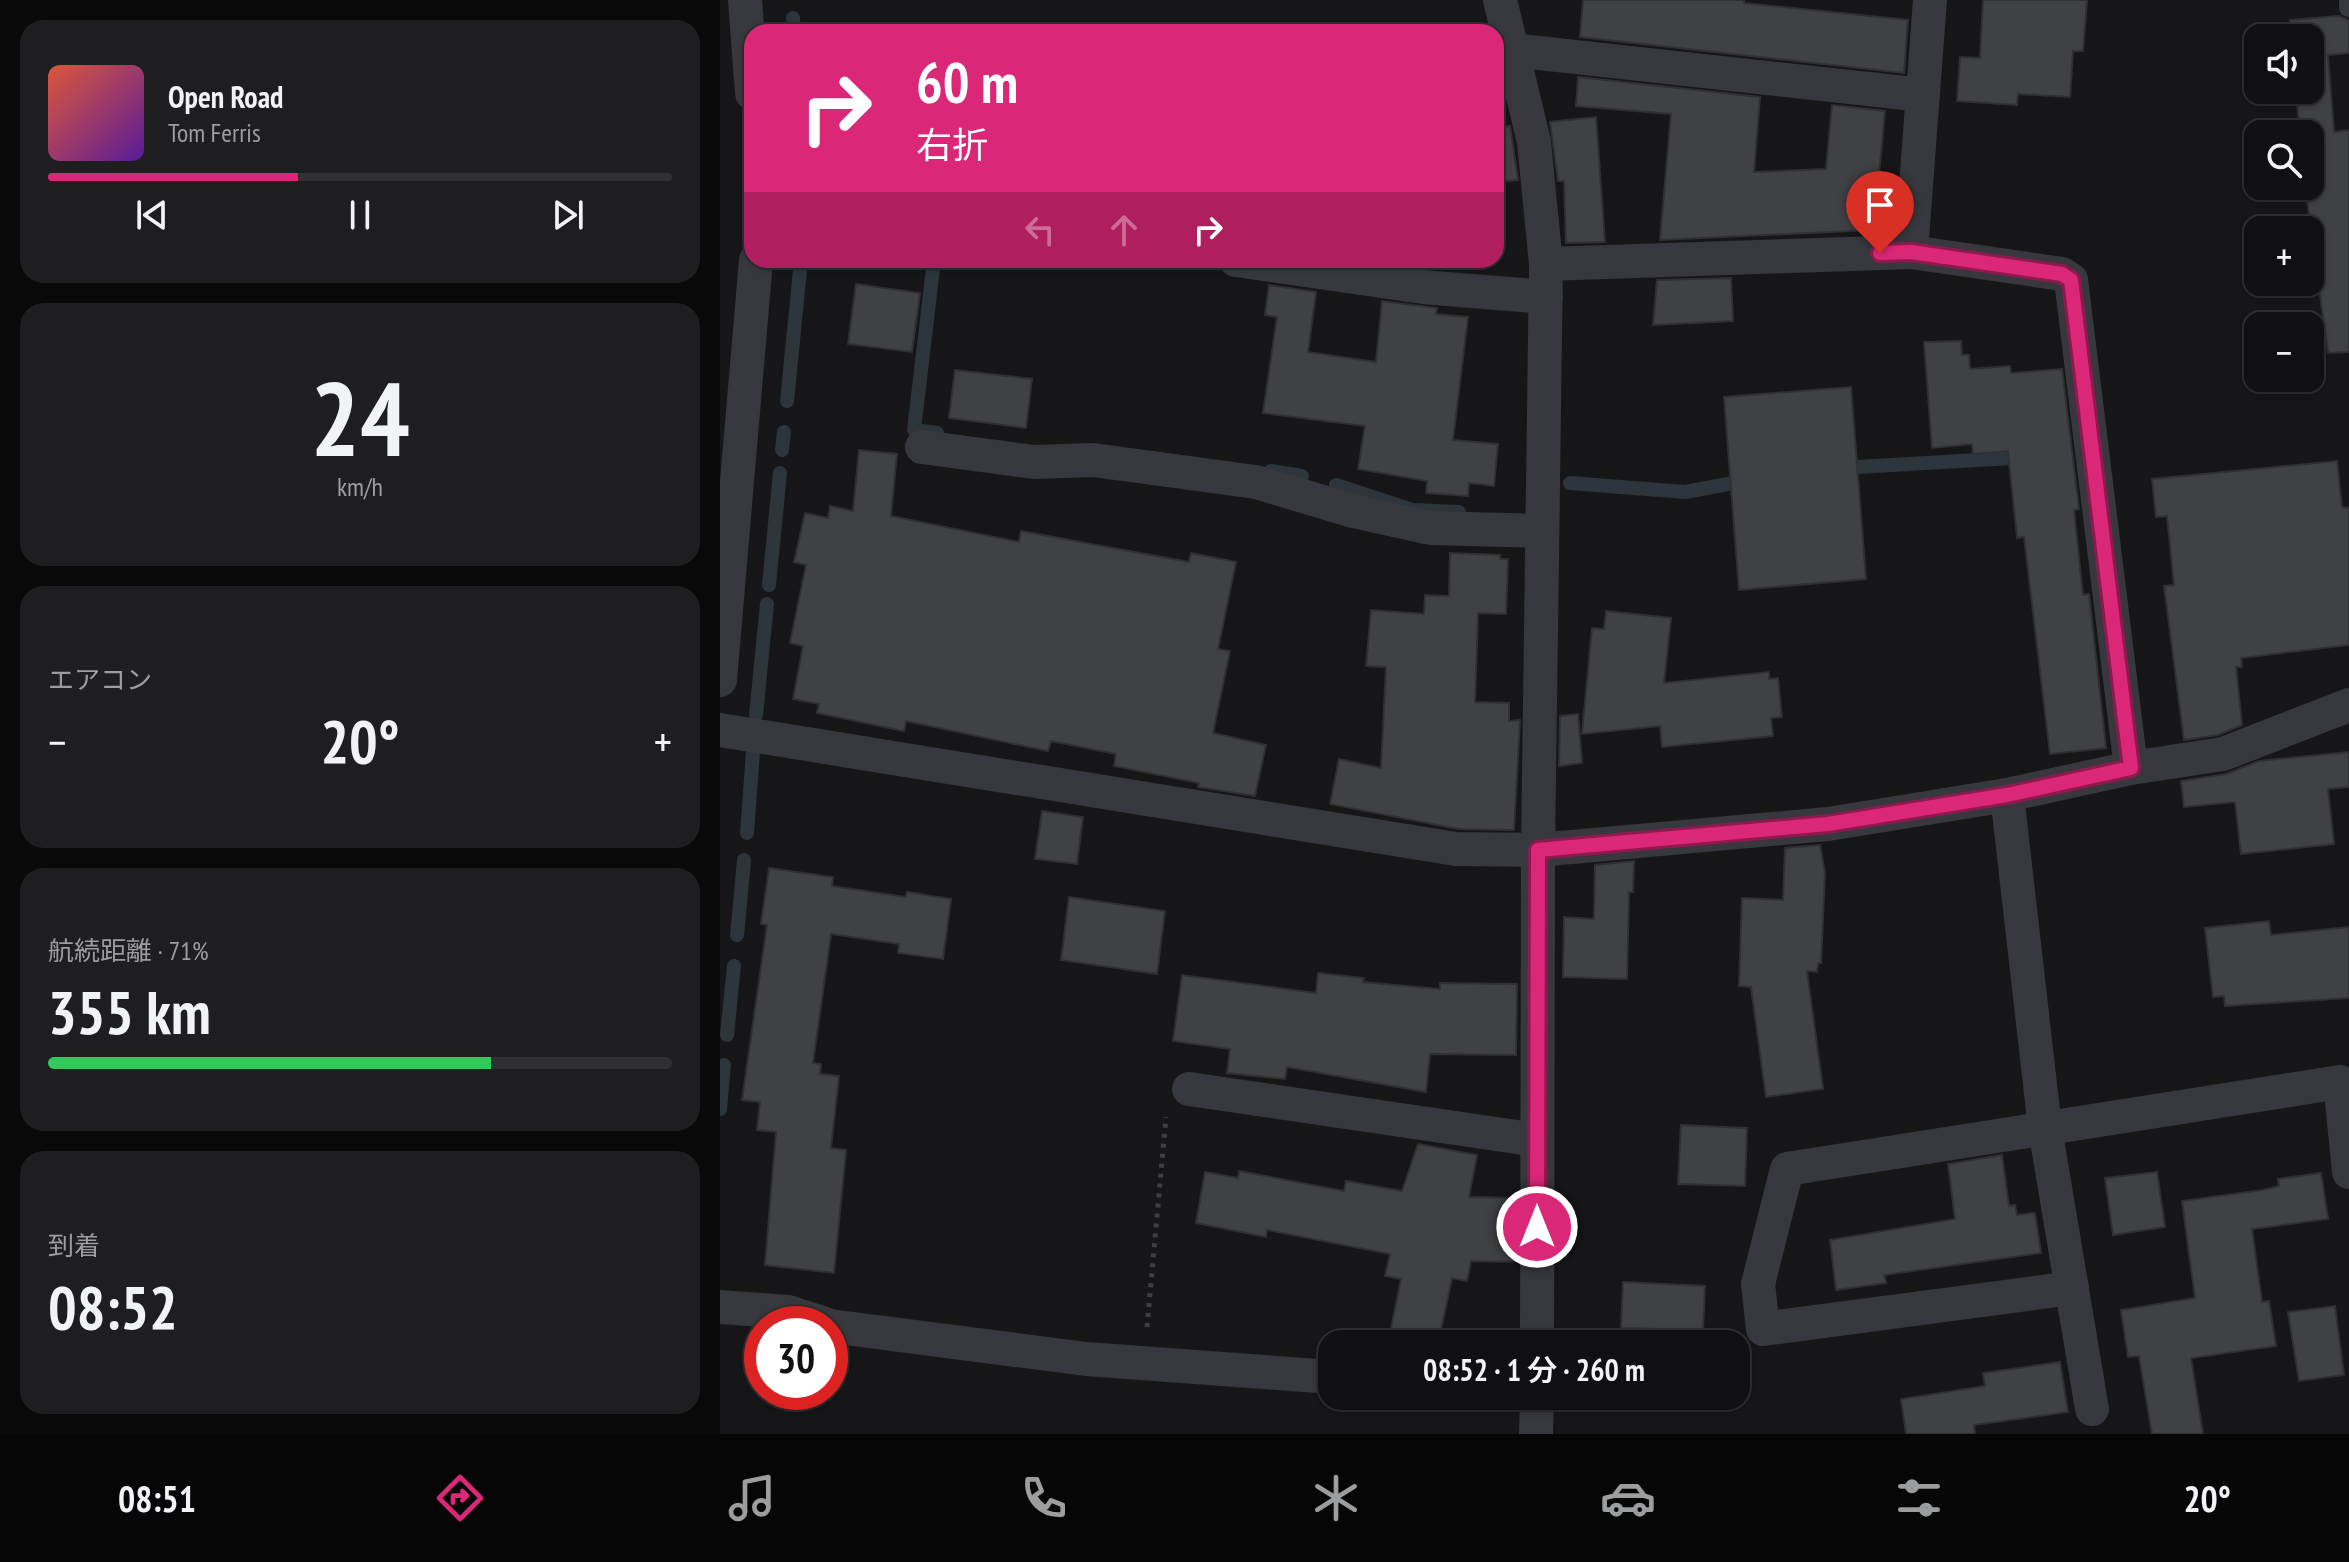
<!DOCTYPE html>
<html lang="ja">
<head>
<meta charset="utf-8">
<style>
	:root { --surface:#101012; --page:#1e1e20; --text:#f1f3f6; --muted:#9c9d9f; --line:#303032; --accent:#db2777 }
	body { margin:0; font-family:"PT Sans Narrow","Noto Sans JP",sans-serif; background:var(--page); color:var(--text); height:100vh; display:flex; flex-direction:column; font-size:30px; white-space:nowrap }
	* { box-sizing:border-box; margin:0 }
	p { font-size:26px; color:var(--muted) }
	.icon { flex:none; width:44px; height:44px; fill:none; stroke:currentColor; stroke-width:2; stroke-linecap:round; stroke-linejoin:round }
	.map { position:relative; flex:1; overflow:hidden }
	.drawer { display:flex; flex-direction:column; gap:20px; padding:20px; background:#09090a; width:720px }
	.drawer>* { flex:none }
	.top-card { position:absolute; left:24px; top:24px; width:760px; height:244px; border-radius:24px; box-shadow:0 2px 6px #0004,0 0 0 2px var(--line); background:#db2777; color:#fff; overflow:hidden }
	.buttons { position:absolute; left:1524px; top:24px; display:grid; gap:16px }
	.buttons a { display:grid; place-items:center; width:80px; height:80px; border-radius:16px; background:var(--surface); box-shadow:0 2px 6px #0004,0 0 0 2px var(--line); font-size:40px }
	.speed { position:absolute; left:24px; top:1306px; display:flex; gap:16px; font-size:40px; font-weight:700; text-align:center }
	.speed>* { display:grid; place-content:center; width:104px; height:104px; border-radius:50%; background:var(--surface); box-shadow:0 2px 6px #0004,0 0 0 2px var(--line); line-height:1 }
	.speed .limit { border:12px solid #d22; background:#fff; color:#111 }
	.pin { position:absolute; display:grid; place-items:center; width:68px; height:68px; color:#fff; margin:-82px -34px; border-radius:50% 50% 50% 0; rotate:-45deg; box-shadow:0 0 8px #0007 }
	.pin .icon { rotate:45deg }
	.me { position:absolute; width:88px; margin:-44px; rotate:0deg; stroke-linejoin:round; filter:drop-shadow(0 0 6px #0008) }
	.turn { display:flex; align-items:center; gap:28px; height:168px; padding:0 40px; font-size:36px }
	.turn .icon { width:104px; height:104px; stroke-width:2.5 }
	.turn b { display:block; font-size:56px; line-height:68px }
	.lanes { display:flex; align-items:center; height:76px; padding:0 40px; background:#0003; justify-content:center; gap:40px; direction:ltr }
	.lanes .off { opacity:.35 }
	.big { font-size:60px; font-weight:600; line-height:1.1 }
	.drawer .widget { flex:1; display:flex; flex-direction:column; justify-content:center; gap:12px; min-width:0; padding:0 28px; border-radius:24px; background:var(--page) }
	.drawer .dial { align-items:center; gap:0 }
	.dial b { font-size:104px; line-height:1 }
	.song { display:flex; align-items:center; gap:24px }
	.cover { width:96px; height:96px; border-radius:12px; background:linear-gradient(135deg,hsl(10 70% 55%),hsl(270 70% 35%)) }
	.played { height:8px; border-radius:4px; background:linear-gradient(90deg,var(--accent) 40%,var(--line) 40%) }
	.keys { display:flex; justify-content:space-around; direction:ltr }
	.heat { display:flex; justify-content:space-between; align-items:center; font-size:44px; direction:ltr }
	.charge { height:12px; border-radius:6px; background:linear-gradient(90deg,#34c759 71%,var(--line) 0) }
	.trip { position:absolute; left:598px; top:1330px; width:432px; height:80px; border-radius:24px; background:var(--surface); box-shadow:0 2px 6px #0004,0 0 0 2px var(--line); font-weight:600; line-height:80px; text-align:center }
	.dock { display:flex; height:128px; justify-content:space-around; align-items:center; background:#060607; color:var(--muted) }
	.dock .icon { width:56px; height:56px }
	.dock .on { color:var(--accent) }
	.dock b { font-size:36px; color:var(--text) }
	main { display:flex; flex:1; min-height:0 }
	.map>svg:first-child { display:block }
</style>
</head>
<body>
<main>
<section class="drawer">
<div class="widget">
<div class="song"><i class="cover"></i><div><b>Open Road</b><p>Tom Ferris</p></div></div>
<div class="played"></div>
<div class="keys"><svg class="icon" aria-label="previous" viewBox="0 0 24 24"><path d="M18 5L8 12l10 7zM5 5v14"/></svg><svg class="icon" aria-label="pause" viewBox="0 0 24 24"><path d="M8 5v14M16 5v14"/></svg><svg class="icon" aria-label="next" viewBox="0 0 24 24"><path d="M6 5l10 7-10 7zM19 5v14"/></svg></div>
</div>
<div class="widget dial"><b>24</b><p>km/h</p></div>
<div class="widget"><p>エアコン</p>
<div class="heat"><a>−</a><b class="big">20°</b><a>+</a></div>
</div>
<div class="widget"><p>航続距離 · 71%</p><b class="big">355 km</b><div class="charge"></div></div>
<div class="widget"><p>到着</p><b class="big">08:52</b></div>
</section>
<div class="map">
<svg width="1629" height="1434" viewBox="0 0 1629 1434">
	<rect width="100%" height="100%" fill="#161618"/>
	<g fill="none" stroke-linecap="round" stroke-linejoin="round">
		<!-- stream -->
		<g stroke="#2c353c" stroke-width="14">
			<polyline points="73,18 74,32"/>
			<polyline points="214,260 194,430 217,433"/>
			<polyline points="67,401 81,260"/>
			<polyline points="62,450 64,432"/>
			<polyline points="1121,468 1308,457"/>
			<polyline points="551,471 582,476"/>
			<polyline points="850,483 965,492 1029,480"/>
			<polyline points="616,485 692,510 739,512"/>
			<polyline points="49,585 60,473"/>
			<polyline points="36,715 47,604"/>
			<polyline points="27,833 33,752"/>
			<polyline points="17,935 24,860"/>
			<polyline points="7,1035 14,966"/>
			<polyline points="0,1109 4,1065"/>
		</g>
	</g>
	<!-- building -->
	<g fill="#404145" stroke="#303034" stroke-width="2">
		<polygon points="863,0 1024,0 1024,3 1188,20 1184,73 860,37"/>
		<polygon points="1263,0 1367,0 1363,51 1353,51 1350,97 1298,94 1297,105 1237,101 1240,57 1260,58"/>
		<polygon points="1619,16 1629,20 1629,53 1608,55 1614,132 1629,130 1629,352 1608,353 1585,186 1590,186 1590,134 1580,134 1576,90 1590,90 1590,38 1571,38 1570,20"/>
		<polygon points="858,77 1040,97 1034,172 1106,169 1112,105 1165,111 1159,175 1170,174 1172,229 940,240 951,114 856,106"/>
		<polygon points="876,117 885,242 846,243 844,181 838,181 830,122"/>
		<polygon points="790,126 798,180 776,182 776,128"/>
		<polygon points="1011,278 1013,321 933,325 937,280"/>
		<polygon points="136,284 200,293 192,352 128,344"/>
		<polygon points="549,285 596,292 588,352 656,362 662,301 717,308 716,314 748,317 733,440 778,444 774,486 749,483 748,496 706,493 707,481 638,469 645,426 543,413 557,317 545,315"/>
		<polygon points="1241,341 1242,355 1249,355 1250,369 1290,366 1291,373 1342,369 1359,509 1354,510 1363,595 1369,594 1386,748 1330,754 1304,537 1297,538 1288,451 1253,454 1252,444 1212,448 1204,342"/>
		<polygon points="235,370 312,379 306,428 229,418"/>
		<polygon points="1131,387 1146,579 1019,590 1004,397"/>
		<polygon points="139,450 177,454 171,516 299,542 301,531 469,562 471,553 516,562 498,649 510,651 493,733 546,745 535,796 478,787 479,783 394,766 396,754 331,741 328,751 186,721 184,731 97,713 99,704 73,699 83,646 70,643 86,565 74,562 85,513 108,518 110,506 133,511"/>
		<polygon points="1617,461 1622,507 1629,508 1629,645 1521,658 1522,667 1516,667 1522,725 1498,735 1464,740 1444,586 1454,585 1447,516 1436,517 1432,479"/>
		<polygon points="730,553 780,555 780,559 788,559 786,614 758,613 755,702 789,703 789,721 800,720 794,830 738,829 610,804 619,759 661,768 666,667 646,666 651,610 704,614 705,595 729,596"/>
		<polygon points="886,611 951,618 944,683 1049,672 1049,679 1058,678 1062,717 1051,718 1053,736 942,747 940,726 862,734 872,628 884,629"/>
		<polygon points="858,714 862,763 839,766 840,716"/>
		<polygon points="1629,752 1629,787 1608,789 1614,844 1521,854 1515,802 1464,807 1461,781 1506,774 1539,761"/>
		<polygon points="322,811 363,817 357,864 315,859"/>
		<polygon points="1100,845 1105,873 1101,963 1098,963 1097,972 1087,971 1103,1089 1046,1097 1031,987 1019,986 1022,898 1063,900 1065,848"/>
		<polygon points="914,861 913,892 909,892 907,979 843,977 844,917 874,919 875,865"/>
		<polygon points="49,868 113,877 112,886 186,897 187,892 231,899 223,959 178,953 179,944 111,934 93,1063 101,1064 100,1074 119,1076 111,1148 126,1150 114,1273 45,1265 56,1132 37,1130 40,1102 22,1100 47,925 41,924"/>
		<polygon points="349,897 445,911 437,974 341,960"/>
		<polygon points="1549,921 1551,935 1629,927 1629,998 1505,1006 1504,996 1493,997 1485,928"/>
		<polygon points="598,973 644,978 643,982 720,989 720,983 797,984 796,1055 710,1054 706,1092 567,1067 565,1079 507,1073 510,1049 453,1041 462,975 596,993"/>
		<polygon points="961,1125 1027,1128 1025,1186 958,1184"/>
		<polygon points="698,1144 757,1155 749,1197 795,1198 793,1262 751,1261 747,1281 732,1278 718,1344 668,1344 681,1279 665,1276 670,1254 547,1230 546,1237 476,1223 485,1172 518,1178 519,1171 624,1191 626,1181 682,1191"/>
		<polygon points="1282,1155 1289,1206 1295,1205 1297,1215 1315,1213 1321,1253 1164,1275 1166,1283 1116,1290 1110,1240 1235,1219 1228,1164"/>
		<polygon points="1437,1172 1445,1227 1393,1235 1385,1178"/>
		<polygon points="1601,1173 1608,1219 1532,1229 1542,1302 1549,1301 1556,1346 1471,1358 1483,1434 1432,1434 1419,1356 1408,1357 1401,1310 1475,1298 1462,1201 1543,1190 1559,1186 1558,1179"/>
		<polygon points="903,1282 985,1286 983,1330 901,1328"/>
		<polygon points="1615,1306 1624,1375 1579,1381 1568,1312"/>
		<polygon points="1340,1362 1348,1412 1254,1425 1255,1434 1186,1434 1181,1399 1265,1386 1263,1373"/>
	</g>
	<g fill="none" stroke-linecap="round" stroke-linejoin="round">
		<!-- path -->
		<polyline stroke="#3d3f44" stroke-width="5" stroke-dasharray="4 6" stroke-linecap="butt" points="427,1327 446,1117"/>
		<!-- service -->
		<polyline stroke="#37383d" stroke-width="18" points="1628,0 1628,8"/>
		<!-- minor -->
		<g stroke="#37383d" stroke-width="34">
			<polyline points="25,0 32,93"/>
			<polyline points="780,0 814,142 826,264 818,850 817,1344"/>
			<polyline points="792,50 1203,95"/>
			<polyline points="1191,252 1210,0"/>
			<polyline points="516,260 703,287 826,297"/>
			<polyline points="826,264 1191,252 1342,274 1351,280 1411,768"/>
			<polyline points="202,447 314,462 373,460 536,482 633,511 710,528 822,531"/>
			<polyline points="0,680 36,260"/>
			<polyline points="0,730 736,849 818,850 1108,824 1287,795 1411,768 1503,754 1629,705"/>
			<polyline points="1287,795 1325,1128 1372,1409"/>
			<polyline points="469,1089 817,1140"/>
			<polyline points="1352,1288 1043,1329 1038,1284 1067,1169 1620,1082 1629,1172"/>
			<polyline points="0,1307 68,1312 105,1324"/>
			<polyline points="110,1326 366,1359 612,1377"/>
			<polyline points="816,1434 817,1396"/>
		</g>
	</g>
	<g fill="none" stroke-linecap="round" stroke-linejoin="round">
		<!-- route casing -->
		<g stroke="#8e194d" stroke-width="20">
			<polyline id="route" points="817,1227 818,850 1108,824 1287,795 1411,768 1351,280 1342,274 1191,252 1160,253"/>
		</g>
		<!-- route -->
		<use href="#route" stroke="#db2777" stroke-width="14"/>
	</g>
</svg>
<div class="buttons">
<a><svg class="icon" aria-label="sound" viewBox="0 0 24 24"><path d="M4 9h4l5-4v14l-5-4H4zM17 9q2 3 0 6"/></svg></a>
<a><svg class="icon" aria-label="search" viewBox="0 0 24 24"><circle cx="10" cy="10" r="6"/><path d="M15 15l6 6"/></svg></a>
<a>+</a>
<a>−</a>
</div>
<div class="speed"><div class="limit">30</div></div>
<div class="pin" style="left:1160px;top:253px;background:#d93025"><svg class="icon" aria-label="arrive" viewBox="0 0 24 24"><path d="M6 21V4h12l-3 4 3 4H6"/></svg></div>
<svg class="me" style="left:817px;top:1227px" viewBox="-20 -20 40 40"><circle r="17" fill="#db2777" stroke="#fff" stroke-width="3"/><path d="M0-11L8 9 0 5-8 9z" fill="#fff"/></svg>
<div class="trip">08:52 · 1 分 · 260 m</div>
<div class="top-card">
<div class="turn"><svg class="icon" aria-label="right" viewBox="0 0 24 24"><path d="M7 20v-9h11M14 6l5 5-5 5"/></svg><div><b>60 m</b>右折</div></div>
<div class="lanes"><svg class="icon off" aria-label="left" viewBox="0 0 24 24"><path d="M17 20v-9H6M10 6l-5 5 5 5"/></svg><svg class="icon off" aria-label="ahead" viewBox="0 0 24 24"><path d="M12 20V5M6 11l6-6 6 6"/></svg><svg class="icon" aria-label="right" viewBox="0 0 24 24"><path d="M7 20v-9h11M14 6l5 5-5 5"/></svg></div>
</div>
</div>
</main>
<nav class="dock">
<b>08:51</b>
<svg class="icon on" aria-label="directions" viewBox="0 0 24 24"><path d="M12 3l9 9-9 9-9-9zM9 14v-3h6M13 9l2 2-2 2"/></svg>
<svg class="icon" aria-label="music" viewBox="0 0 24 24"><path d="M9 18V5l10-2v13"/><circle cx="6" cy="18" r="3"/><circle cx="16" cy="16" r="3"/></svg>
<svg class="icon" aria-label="phone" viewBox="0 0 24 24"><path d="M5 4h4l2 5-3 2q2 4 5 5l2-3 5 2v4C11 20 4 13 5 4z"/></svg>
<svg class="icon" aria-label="climate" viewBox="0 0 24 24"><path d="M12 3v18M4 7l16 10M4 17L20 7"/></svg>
<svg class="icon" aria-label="car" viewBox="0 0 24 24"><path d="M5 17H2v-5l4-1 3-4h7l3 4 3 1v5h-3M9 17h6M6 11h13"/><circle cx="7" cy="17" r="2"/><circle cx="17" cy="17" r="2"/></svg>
<svg class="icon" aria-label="filters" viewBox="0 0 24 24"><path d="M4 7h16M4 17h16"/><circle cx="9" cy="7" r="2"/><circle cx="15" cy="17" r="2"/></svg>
<b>20°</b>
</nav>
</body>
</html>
